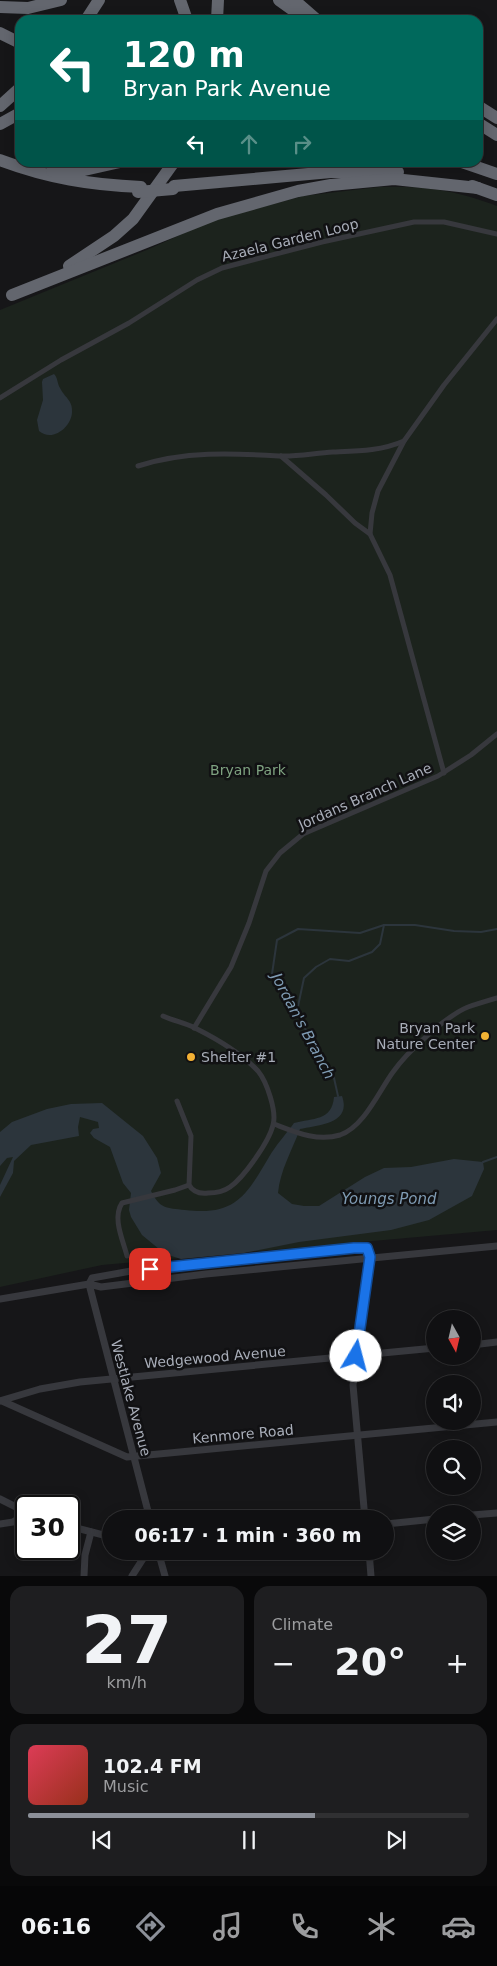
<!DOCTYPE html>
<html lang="en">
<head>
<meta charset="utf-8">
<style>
	:root { --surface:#101012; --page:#1e1e20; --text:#f1f3f6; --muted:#9c9d9f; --line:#303032; --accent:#8c9099 }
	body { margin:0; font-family:"DejaVu Sans",sans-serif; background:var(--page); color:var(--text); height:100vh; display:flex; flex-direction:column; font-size:19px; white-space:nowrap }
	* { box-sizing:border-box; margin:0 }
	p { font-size:16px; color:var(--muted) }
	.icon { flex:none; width:28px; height:28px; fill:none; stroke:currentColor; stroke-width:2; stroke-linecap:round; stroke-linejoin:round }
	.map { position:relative; height:1576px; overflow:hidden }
	.drawer { display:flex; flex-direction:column; gap:10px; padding:10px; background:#09090a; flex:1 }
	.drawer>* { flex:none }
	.top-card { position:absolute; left:15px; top:15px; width:468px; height:152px; border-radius:15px; box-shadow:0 2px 12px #0003,0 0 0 1px var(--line); background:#00695c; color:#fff; overflow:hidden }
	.needle { width:32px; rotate:172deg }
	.buttons { position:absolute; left:426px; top:1310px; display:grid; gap:10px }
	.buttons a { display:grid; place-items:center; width:55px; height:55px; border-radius:50%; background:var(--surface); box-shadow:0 2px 12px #0003,0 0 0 1px var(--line); font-size:25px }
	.speed { position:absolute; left:15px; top:1495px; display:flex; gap:10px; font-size:25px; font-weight:700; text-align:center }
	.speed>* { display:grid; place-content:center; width:65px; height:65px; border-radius:50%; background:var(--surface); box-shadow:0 2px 12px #0003,0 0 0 1px var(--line); line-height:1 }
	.speed .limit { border:2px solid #111; border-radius:8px; background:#fff; color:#111 }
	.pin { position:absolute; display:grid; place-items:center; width:42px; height:42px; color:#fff; margin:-21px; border-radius:10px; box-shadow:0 2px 8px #0006 }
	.me { position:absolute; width:55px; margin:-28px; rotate:8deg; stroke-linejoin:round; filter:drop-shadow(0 0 4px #0008) }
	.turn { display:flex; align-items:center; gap:18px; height:105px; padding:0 25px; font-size:22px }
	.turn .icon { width:65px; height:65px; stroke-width:2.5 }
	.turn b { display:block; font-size:35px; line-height:42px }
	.lanes { display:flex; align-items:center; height:48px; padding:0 25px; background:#0003; justify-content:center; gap:25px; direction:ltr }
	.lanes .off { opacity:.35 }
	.big { font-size:38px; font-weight:600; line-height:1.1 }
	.drawer .card { flex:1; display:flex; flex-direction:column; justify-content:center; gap:8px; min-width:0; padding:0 18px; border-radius:15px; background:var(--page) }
	.drawer .dial { align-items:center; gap:0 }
	.dial b { font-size:65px; line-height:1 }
	.song { display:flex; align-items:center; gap:15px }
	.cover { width:60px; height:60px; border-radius:8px; background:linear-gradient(135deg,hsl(350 70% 55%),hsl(10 70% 35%)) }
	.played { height:5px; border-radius:2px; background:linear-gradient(90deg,var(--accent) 65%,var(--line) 65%) }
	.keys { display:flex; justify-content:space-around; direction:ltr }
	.heat { display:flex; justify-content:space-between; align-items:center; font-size:28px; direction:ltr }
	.drawer .tiles { flex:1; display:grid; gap:10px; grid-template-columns:1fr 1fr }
	.card:last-child { grid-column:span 2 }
	.trip { position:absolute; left:102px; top:1510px; width:292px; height:50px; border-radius:25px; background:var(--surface); box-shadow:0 2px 12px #0003,0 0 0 1px var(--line); font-weight:600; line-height:50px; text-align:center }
	.tab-bar { display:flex; height:80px; justify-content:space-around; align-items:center; background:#060607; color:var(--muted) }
	.tab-bar .icon { width:35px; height:35px }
	.tab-bar .on { color:var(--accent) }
	.tab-bar b { font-size:22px; color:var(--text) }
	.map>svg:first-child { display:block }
</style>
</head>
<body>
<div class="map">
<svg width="497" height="1576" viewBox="0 0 497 1576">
	<rect width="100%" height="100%" fill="#161618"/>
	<!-- green -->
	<path fill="#1c231d" d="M379,187C425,186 454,190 497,206V1230L102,1265L0,1287V310L149,249L211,221L303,196Z"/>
	<!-- water -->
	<g fill="#2c353c">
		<path d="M54,374C58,378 57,383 60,388C64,397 73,400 72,412C72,426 53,443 39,431L37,420L43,400L42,382L43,379Z"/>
		<path d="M342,1096C352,1124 318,1125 300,1129C292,1150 280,1171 278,1193L292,1204L304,1206H319L365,1177L384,1168L411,1167L454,1159L483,1162L484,1169L472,1196L429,1220L391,1230L299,1242L244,1253L181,1259L165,1254L142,1235L131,1217L129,1210L131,1193L123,1183L110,1147L94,1138L90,1133L93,1129L99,1128L98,1122L80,1117L78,1127L79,1136L31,1145L14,1161L13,1173L0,1197V1185L13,1157L7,1158L0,1166V1132L12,1122L47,1109L71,1104L102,1103L143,1136L157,1158L161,1173L151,1191C160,1209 166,1208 185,1210C235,1216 246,1196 269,1157C276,1145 286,1134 294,1123C313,1118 332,1121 334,1097Z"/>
	</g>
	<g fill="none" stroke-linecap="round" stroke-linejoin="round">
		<!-- stream -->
		<g stroke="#2c353c" stroke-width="2">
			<polyline points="297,1011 304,978 316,967 330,959 349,961 372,952 380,944 384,925"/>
			<polyline points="338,1096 334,1078 323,1059 310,1039 297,1011 276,984 272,974 277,940 298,929 360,933 384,925 415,925 454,931 481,932 497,929"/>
			<polyline points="483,1162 497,1157"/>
		</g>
		<!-- pedestrian -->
		<g stroke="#37383d" stroke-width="5">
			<polyline points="0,398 61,360 129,323 197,280 222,268 322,242 414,222 444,222 497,234"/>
			<polyline points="404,441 378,491 372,513 370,534 390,575 444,773"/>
			<polyline points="281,456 326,495 355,523 370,534"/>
			<path d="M138,466C184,451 232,453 279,456C296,457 315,453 333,452C357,451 381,451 404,441L444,385L497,319"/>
			<path d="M163,1016C174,1021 185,1023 195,1028C217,1039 242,1054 258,1071C267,1082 277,1112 273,1125C269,1142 244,1177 230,1187C223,1192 216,1193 208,1193C200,1194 193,1192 189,1185L191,1136L177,1101"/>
			<polyline points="194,1028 231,967 249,923 266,871 280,853 303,834 438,776 471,755 497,734"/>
			<path d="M274,1124C295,1132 317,1142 340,1135C364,1127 379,1091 393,1072C407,1052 446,1016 468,1007C477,1004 487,1001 497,998"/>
			<path d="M127,1256C123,1240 112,1218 122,1203L175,1190L189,1185"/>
		</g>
		<!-- minor -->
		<g stroke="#37383d" stroke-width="7">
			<polyline points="89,1284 92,1278 131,1271 355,1248 367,1248 370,1257 353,1385 365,1519"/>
			<polyline points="89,1284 150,1519"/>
			<polyline points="0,1299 89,1284 101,1287 206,1274 497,1246"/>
			<polyline points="472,1345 497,1342"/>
			<polyline points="0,1401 40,1389 80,1382 435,1348"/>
			<polyline points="2,1401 127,1457 497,1422"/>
			<polyline points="0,1499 26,1512"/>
			<polyline points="472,1515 497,1513"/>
			<polyline points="0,1524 13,1522 26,1514"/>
			<polyline points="386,1524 435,1519"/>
			<polyline points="69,1526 111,1537"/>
			<polyline points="158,1551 165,1576"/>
			<polyline points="369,1551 371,1576"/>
			<polyline points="84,1576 85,1555 91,1532"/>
			<polyline points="132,1576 148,1551"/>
		</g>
		<!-- motorway -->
		<g stroke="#63666e" stroke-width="12">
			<polyline points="180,0 187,20"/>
			<polyline points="279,0 307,20"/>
			<polyline points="294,0 317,20"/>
			<polyline points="0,7 28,8 61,0"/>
			<polyline points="86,20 99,0"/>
			<polyline points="217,20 218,0"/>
			<polyline points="0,33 20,43"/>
			<polyline points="0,106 20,88"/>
			<polyline points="478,106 497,118"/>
			<polyline points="478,123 497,135"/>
			<polyline points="0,124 20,113"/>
			<path d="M0,160C48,178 91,185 141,187"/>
			<polyline points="462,162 497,174"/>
			<polyline points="52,171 80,171 120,162"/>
			<polyline points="174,186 331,172 398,172"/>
			<polyline points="472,186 497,195"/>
			<polyline points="69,266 114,236 133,219 174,162"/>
			<polyline points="12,295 217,214 298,191 331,185 394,179 478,188"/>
		</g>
		<!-- motorway-bridge -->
		<polyline stroke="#63666e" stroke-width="12" points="138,192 173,189"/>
	</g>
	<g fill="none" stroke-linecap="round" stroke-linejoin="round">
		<!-- route casing -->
		<g stroke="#114b97" stroke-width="12">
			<polyline id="route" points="150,1269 354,1248 367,1248 370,1257 356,1356"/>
		</g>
		<!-- route -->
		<use href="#route" stroke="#1a73e8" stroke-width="9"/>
	</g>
	<!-- markers -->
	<g fill="#f2b134" stroke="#111113" stroke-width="2">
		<circle cx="485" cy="1036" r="5"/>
		<circle cx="191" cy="1057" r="5"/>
	</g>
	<g text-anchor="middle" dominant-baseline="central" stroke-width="5" stroke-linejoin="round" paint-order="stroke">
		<!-- street labels -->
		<g font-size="14" fill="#a8adb8" stroke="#111113">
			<text transform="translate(290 240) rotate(-14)">Azaela Garden Loop</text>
			<text transform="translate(365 796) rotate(-24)">Jordans Branch Lane</text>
			<text transform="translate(215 1357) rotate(-5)">Wedgewood Avenue</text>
			<text transform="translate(131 1398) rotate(75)">Westlake Avenue</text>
			<text transform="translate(243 1434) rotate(-5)">Kenmore Road</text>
		</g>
		<!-- park labels -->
		<g font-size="14" fill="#7fa381" stroke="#111113">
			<text x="248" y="770">Bryan Park</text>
		</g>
		<!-- poi labels -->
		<g font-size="14" fill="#a8adb8" stroke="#111113" text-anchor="end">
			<text x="475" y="1028">Bryan Park<tspan x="475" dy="16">Nature Center</tspan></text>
			<text x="201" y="1057" text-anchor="start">Shelter #1</text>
		</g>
		<!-- water labels -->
		<g font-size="15" font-style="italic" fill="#7f9bb3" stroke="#111113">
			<text transform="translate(303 1026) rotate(62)">Jordan's Branch</text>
			<text x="389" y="1199">Youngs Pond</text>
		</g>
	</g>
</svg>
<div class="buttons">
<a><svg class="needle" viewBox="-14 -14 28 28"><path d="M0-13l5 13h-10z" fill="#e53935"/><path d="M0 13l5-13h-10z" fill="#9c9d9f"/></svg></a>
<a><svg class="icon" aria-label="sound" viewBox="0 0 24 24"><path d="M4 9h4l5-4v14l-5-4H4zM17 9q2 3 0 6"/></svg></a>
<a><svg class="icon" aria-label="search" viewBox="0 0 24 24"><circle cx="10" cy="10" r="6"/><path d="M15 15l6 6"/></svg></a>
<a><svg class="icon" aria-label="layers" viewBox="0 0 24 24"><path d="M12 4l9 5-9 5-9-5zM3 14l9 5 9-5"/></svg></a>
</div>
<div class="speed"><div class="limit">30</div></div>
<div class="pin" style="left:150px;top:1269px;background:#d93025"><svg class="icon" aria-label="arrive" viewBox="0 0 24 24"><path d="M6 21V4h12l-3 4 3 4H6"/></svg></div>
<svg class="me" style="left:356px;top:1356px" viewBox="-20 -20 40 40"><circle r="19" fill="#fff"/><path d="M0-13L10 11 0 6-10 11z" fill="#1a73e8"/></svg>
<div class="trip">06:17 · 1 min · 360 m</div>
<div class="top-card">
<div class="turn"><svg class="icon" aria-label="left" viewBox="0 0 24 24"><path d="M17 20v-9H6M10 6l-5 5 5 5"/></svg><div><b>120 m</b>Bryan Park Avenue</div></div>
<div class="lanes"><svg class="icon" aria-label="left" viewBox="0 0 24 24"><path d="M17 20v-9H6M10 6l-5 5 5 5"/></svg><svg class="icon off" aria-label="ahead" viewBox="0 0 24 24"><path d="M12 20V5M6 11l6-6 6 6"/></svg><svg class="icon off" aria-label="right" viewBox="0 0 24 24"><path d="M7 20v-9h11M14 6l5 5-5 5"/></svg></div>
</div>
</div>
<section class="drawer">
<div class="tiles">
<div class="card dial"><b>27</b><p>km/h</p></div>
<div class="card"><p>Climate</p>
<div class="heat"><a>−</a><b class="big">20°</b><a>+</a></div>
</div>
<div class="card">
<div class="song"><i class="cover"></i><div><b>102.4 FM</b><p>Music</p></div></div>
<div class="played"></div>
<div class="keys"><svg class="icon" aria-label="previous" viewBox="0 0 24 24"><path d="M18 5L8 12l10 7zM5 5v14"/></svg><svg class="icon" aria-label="pause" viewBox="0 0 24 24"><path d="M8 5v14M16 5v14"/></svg><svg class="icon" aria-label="next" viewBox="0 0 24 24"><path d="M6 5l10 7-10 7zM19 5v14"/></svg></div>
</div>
</div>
</section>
<nav class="tab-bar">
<b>06:16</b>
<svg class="icon on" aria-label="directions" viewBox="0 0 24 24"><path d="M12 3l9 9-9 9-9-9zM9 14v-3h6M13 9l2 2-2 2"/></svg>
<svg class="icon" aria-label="music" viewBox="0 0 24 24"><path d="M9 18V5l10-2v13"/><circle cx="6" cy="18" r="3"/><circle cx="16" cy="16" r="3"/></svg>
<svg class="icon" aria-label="phone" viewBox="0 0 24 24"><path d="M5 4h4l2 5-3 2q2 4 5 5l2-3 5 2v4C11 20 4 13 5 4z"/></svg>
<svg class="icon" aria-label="climate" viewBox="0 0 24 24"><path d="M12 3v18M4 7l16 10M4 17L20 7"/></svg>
<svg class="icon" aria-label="car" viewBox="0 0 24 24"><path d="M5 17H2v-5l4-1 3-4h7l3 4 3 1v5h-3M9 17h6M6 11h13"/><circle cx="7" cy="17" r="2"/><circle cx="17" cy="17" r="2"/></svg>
</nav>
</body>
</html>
